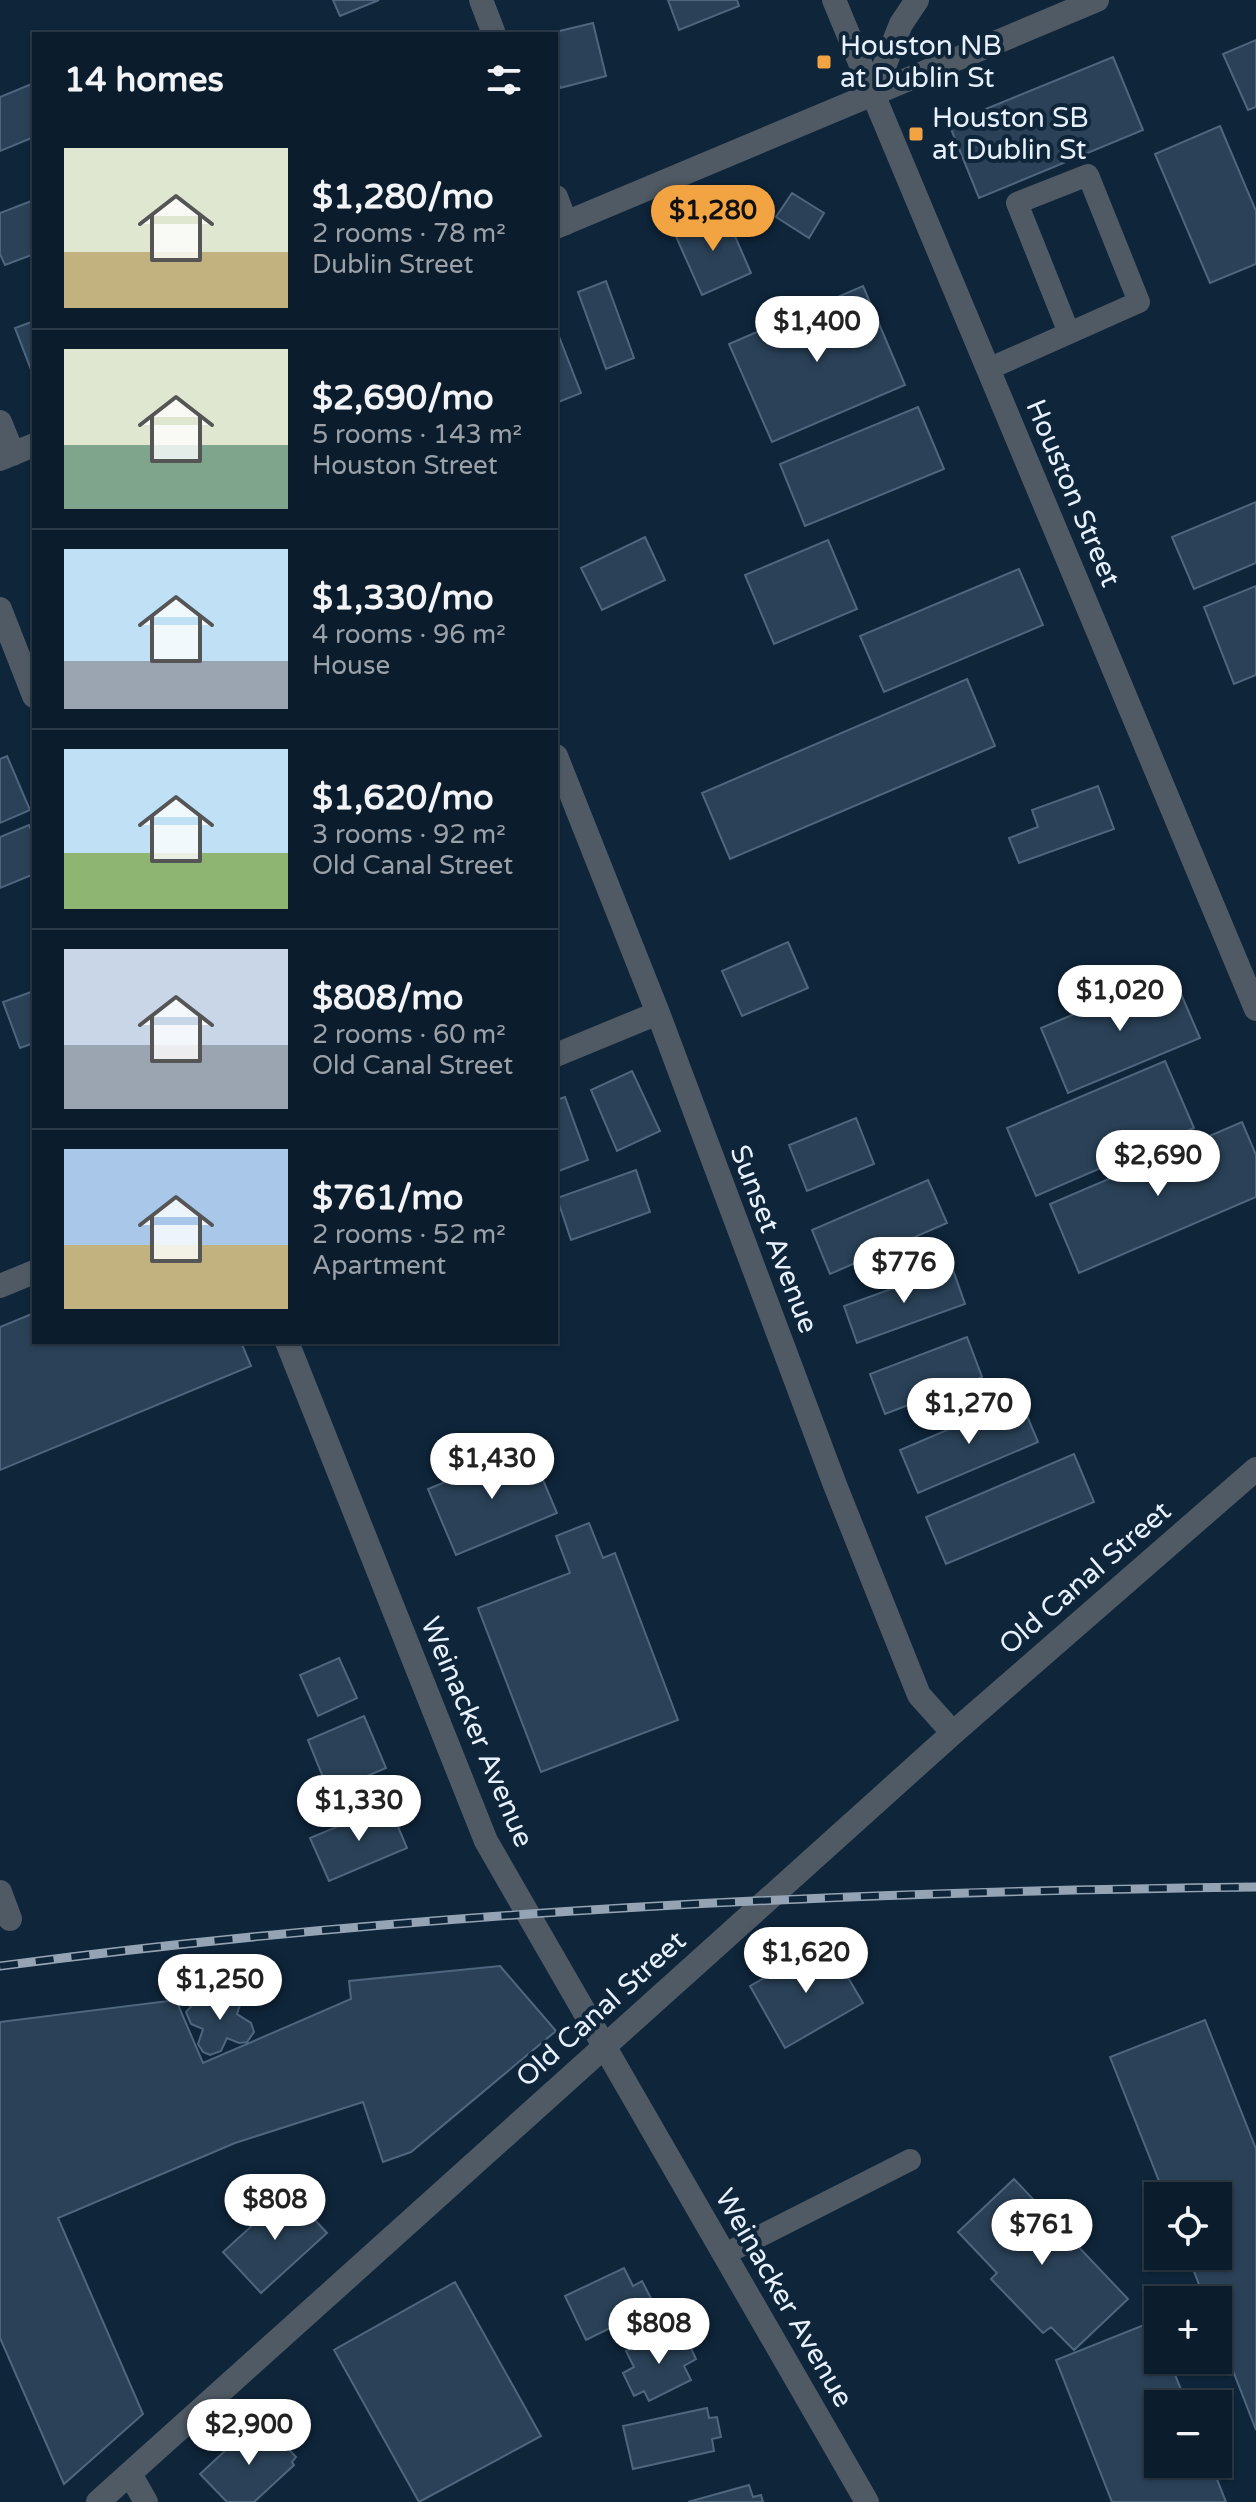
<!DOCTYPE html>
<html lang="en">
<head>
<meta charset="utf-8">
<style>
	:root { --surface:#0b1c2c; --page:#192938; --text:#f1f3f6; --muted:#9aa1a9; --line:#2b3a48; --accent:#f3a442 }
	body { margin:0; font-family:"Varela Round",sans-serif; background:var(--page); color:var(--text); height:100vh; display:flex; flex-direction:column; font-size:30px; white-space:nowrap }
	* { box-sizing:border-box; margin:0 }
	p { font-size:26px; color:var(--muted) }
	.icon { flex:none; width:44px; height:44px; fill:none; stroke:currentColor; stroke-width:2; stroke-linecap:round; stroke-linejoin:round }
	.map { position:relative; flex:1; overflow:hidden }
	.sheet { position:absolute; left:32px; top:32px; width:526px; height:1312px; display:flex; flex-direction:column; background:var(--surface); border-radius:0px; box-shadow:0 2px 6px #0004,0 0 0 2px var(--line) }
	.sheet>* { flex:none }
	.fabs { position:absolute; left:1144px; top:2182px; display:grid; gap:16px }
	.fabs a { display:grid; place-items:center; width:88px; height:88px; border-radius:0px; background:var(--surface); box-shadow:0 2px 6px #0004,0 0 0 2px var(--line); font-size:40px }
	.price { position:absolute; translate:-50% -68px; padding:0 18px; border-radius:28px; background:#fff; color:#222; font-size:26px; line-height:52px; filter:drop-shadow(0 2px 4px #0008) }
	.price::after { content:''; position:absolute; left:50%; top:48px; width:24px; height:18px; margin-left:-12px; background:inherit; clip-path:polygon(0 0,100% 0,50% 100%) }
	.price.active { background:var(--accent); color:#111 }
	ul { padding:0; list-style:none }
	li { display:flex; align-items:center; gap:24px; height:200px; padding:0 32px }
	li+li { border-top:2px solid var(--line) }
	li span { display:grid; place-items:center; flex:none; width:224px; height:160px; border-radius:0px; color:#555 }
	li>.icon { margin-inline-start:auto }
	span .icon { width:96px; height:96px; fill:#fffc; stroke-width:1 }
	li b { font-size:34px }
	h2 { display:flex; justify-content:space-between; align-items:center; height:96px; padding:0 32px; font-size:34px }
	.map>svg:first-child { display:block }
	.building { fill:#2a4157; stroke:#4e677f; stroke-width:2 }
	.lines { fill:none; stroke-linecap:round; stroke-linejoin:round }
	.service { stroke:#4f5a64; stroke-width:22 }
	.minor { stroke:#4f5a64; stroke-width:24 }
	.tertiary { stroke:#4f5a64; stroke-width:24 }
	.rail-casing { stroke:#95a4b4; stroke-width:9 }
	.rail { stroke:#0f253a; stroke-width:6; stroke-dasharray:18; stroke-linecap:butt }
	.poi-dot { fill:#f3a442; stroke:#0f253a; stroke-width:3 }
	.labels { text-anchor:middle; dominant-baseline:central; stroke-width:8; stroke-linejoin:round; paint-order:stroke }
	.poi-label { font-size:28px; fill:#e6f1fd; stroke:#0f253a; text-anchor:start }
	.street-label { font-size:28px; fill:#e6f1fd; stroke:#0f253a }
</style>
</head>
<body>
<div class="map">
<svg width="1256" height="2502" viewBox="0 0 1256 2502">
	<rect width="100%" height="100%" fill="#0f253a"/>
	<!-- building -->
	<path class="building" d="M333 0H379L340 16Z
		M668 0H737L739 6 679 30Z
		M593 23 606 76 560 88 556 72V34H547Z
		M1256 40V107L1248 110 1223 54Z
		M1113 57 1143 130 979 198 949 124Z
		M34 83V137L0 151V97Z
		M1220 126 1256 211V264L1210 283 1155 154Z
		M792 193 824 213 809 238 776 217Z
		M34 200V254L5 265 0 254V213Z
		M724 211 751 273 702 295 674 232Z
		M606 281 634 358 606 369 578 292Z
		M863 286 905 385 772 442 729 344Z
		M34 321V371L32 372 15 328Z
		M556 329 581 393 556 403Z
		M918 407 944 469 805 526 780 464Z
		M1256 502V563L1194 589 1172 537Z
		M645 537 665 580 602 610 581 568Z
		M828 540 857 609 774 644 745 575Z
		M1019 569 1043 625 884 692 860 636Z
		M1256 586V675L1234 684 1204 607Z
		M967 679 995 746 730 859 702 793Z
		M7 756 30 810 0 823V759Z
		M1098 786 1114 829 1019 863 1009 838 1038 827 1032 810Z
		M29 825 34 836V874L0 888V837Z
		M788 942 808 988 742 1016 722 971Z
		M1172 973 1200 1038 1068 1093 1041 1028Z
		M34 991V1043L20 1048 3 1002Z
		M1165 1061 1194 1128 1036 1196 1007 1128Z
		M632 1071 660 1131 617 1151 591 1090Z
		M565 1097 588 1160 556 1172V1100Z
		M856 1118 874 1164 807 1191 789 1145Z
		M1242 1122 1256 1155V1197L1079 1273 1050 1204Z
		M636 1170 650 1212 571 1240 557 1198Z
		M928 1180 947 1223 830 1274 812 1230Z
		M952 1267 965 1304 857 1343 844 1306Z
		M34 1313V1342H241L251 1366 0 1470V1327Z
		M967 1337 982 1377 885 1414 870 1374Z
		M1020 1399 1038 1442 918 1493 900 1450Z
		M529 1447 557 1513 456 1555 428 1489Z
		M1074 1454 1094 1502 946 1564 926 1517Z
		M589 1523 603 1558 615 1553 678 1720 541 1772 478 1608 570 1573 556 1536Z
		M339 1658 357 1698 318 1716 300 1675Z
		M364 1716 386 1768 329 1792 308 1740Z
		M389 1805 407 1848 329 1881 310 1838Z
		M827 1942 863 2003 785 2048 750 1986Z
		M500 1966 556 2031 411 2152 383 2162 363 2102 235 2143 58 2218 143 2414 64 2484 0 2338V2022L176 2000 203 2063 351 1999 349 1981Z
		M224 1988H233L240 1994 242 1999 237 2014 251 2023 254 2032 247 2042 239 2043 227 2038 221 2051 210 2055 203 2052 198 2044 203 2029 191 2024 186 2012 196 2001 214 2006 220 1992Z
		M1205 2020 1256 2149V2430L1218 2332V2300H1205L1188 2256H1218V2196H1165L1110 2057Z
		M1014 2179 1128 2299 1074 2350 1051 2327 1043 2333 991 2279 997 2273 958 2232Z
		M289 2192 327 2233 261 2293 223 2252Z
		M624 2268 633 2286 642 2281 655 2306 586 2340 565 2296Z
		M455 2282 541 2436 419 2502 334 2350Z
		M1154 2321 1158 2331V2360H1169L1187 2404H1158V2464H1211L1226 2502H1112L1056 2360Z
		M668 2330 674 2343 686 2337 696 2359 684 2366 691 2380 649 2401 644 2391 634 2396 623 2373 634 2367 626 2351Z
		M707 2408 709 2418 717 2417 721 2437 712 2439 714 2451 633 2469 623 2426Z
		M254 2424 267 2438 273 2432 296 2457 292 2462 294 2465 254 2502H227L200 2474Z
		M749 2485 753 2497 761 2495 763 2502H688Z"/>
	<g class="lines">
		<!-- service -->
		<path class="service" d="M988 369C1039 347 1089 324 1139 302L1088 175 1017 203 1069 333
			M725 2254 910 2160"/>
		<!-- minor -->
		<path class="minor" d="M481 0 494 34
			M834 0 873 94
			M556 197 566 223
			M556 227 1097 0
			M0 422 13 454
			M0 459 34 445
			M0 609 34 696
			M556 756 658 1013 835 1485 919 1695 953 1733
			M556 1055 658 1013
			M0 1286 34 1272
			M287 1342 486 1841 867 2502
			M0 1892 10 1919
			M130 2474 146 2502
			M98 2502 953 1733 1256 1469"/>
		<!-- tertiary -->
		<path class="tertiary" d="M917 0 901 24 873 94 1256 1009"/>
		<defs>
			<path id="rail" d="M0 1966C417 1911 836 1892 1256 1887"/>
		</defs>
		<!-- rail casing -->
		<use href="#rail" class="rail-casing"/>
		<!-- rail -->
		<use href="#rail" class="rail"/>
	</g>
	<!-- markers -->
	<g class="poi-dot">
		<rect x="816" y="54" width="16" height="16" rx="4"/>
		<rect x="908" y="126" width="16" height="16" rx="4"/>
	</g>
	<g class="labels">
		<!-- poi labels -->
		<g class="poi-label">
			<text x="840" y="46">Houston NB<tspan x="840" dy="32">at Dublin St</tspan></text>
			<text x="932" y="118">Houston SB<tspan x="932" dy="32">at Dublin St</tspan></text>
		</g>
		<!-- street labels -->
		<g class="street-label">
			<text transform="translate(1073 493) rotate(67)">Houston Street</text>
			<text transform="translate(774 1239) rotate(69)">Sunset Avenue</text>
			<text transform="translate(1085 1578) rotate(-41)">Old Canal Street</text>
			<text transform="translate(477 1732) rotate(67)">Weinacker Avenue</text>
			<text transform="translate(601 2009) rotate(-42)">Old Canal Street</text>
			<text transform="translate(784 2298) rotate(60)">Weinacker Avenue</text>
		</g>
	</g>
</svg>
<div class="fabs">
<a><svg class="icon" aria-label="locate" viewBox="0 0 24 24"><circle cx="12" cy="12" r="6"/><path d="M12 2v4M12 18v4M2 12h4M18 12h4"/></svg></a>
<a>+</a>
<a>−</a>
</div>
<b class="price active" style="left:713px;top:253px">$1,280</b>
<b class="price" style="left:817px;top:364px">$1,400</b>
<b class="price" style="left:1120px;top:1033px">$1,020</b>
<b class="price" style="left:1158px;top:1198px">$2,690</b>
<b class="price" style="left:904px;top:1305px">$776</b>
<b class="price" style="left:969px;top:1446px">$1,270</b>
<b class="price" style="left:492px;top:1501px">$1,430</b>
<b class="price" style="left:359px;top:1843px">$1,330</b>
<b class="price" style="left:806px;top:1995px">$1,620</b>
<b class="price" style="left:220px;top:2022px">$1,250</b>
<b class="price" style="left:275px;top:2242px">$808</b>
<b class="price" style="left:1042px;top:2267px">$761</b>
<b class="price" style="left:659px;top:2366px">$808</b>
<b class="price" style="left:249px;top:2467px">$2,900</b>
<section class="sheet">
<h2>14 homes<svg class="icon" aria-label="filters" viewBox="0 0 24 24"><path d="M4 7h16M4 17h16"/><circle cx="9" cy="7" r="2"/><circle cx="15" cy="17" r="2"/></svg></h2>
<ul>
<li><span style="background:linear-gradient(#dfe7d0 65%,#c2b280 0)"><svg class="icon" aria-label="home" viewBox="0 0 24 24"><path d="M3 11l9-7 9 7M6 9v11h12V9"/></svg></span><div><b>$1,280/mo</b><p>2 rooms · 78 m²</p><p>Dublin Street</p></div></li>
<li><span style="background:linear-gradient(#dfe7d0 60%,#7fa58c 0)"><svg class="icon" aria-label="home" viewBox="0 0 24 24"><path d="M3 11l9-7 9 7M6 9v11h12V9"/></svg></span><div><b>$2,690/mo</b><p>5 rooms · 143 m²</p><p>Houston Street</p></div></li>
<li><span style="background:linear-gradient(#bfe0f5 70%,#9aa5b1 0)"><svg class="icon" aria-label="home" viewBox="0 0 24 24"><path d="M3 11l9-7 9 7M6 9v11h12V9"/></svg></span><div><b>$1,330/mo</b><p>4 rooms · 96 m²</p><p>House</p></div></li>
<li><span style="background:linear-gradient(#bfe0f5 65%,#8fb573 0)"><svg class="icon" aria-label="home" viewBox="0 0 24 24"><path d="M3 11l9-7 9 7M6 9v11h12V9"/></svg></span><div><b>$1,620/mo</b><p>3 rooms · 92 m²</p><p>Old Canal Street</p></div></li>
<li><span style="background:linear-gradient(#c9d6e8 60%,#9aa5b1 0)"><svg class="icon" aria-label="home" viewBox="0 0 24 24"><path d="M3 11l9-7 9 7M6 9v11h12V9"/></svg></span><div><b>$808/mo</b><p>2 rooms · 60 m²</p><p>Old Canal Street</p></div></li>
<li><span style="background:linear-gradient(#a9c7e8 60%,#c2b280 0)"><svg class="icon" aria-label="home" viewBox="0 0 24 24"><path d="M3 11l9-7 9 7M6 9v11h12V9"/></svg></span><div><b>$761/mo</b><p>2 rooms · 52 m²</p><p>Apartment</p></div></li>
</ul>
</section>
</div>
</body>
</html>
